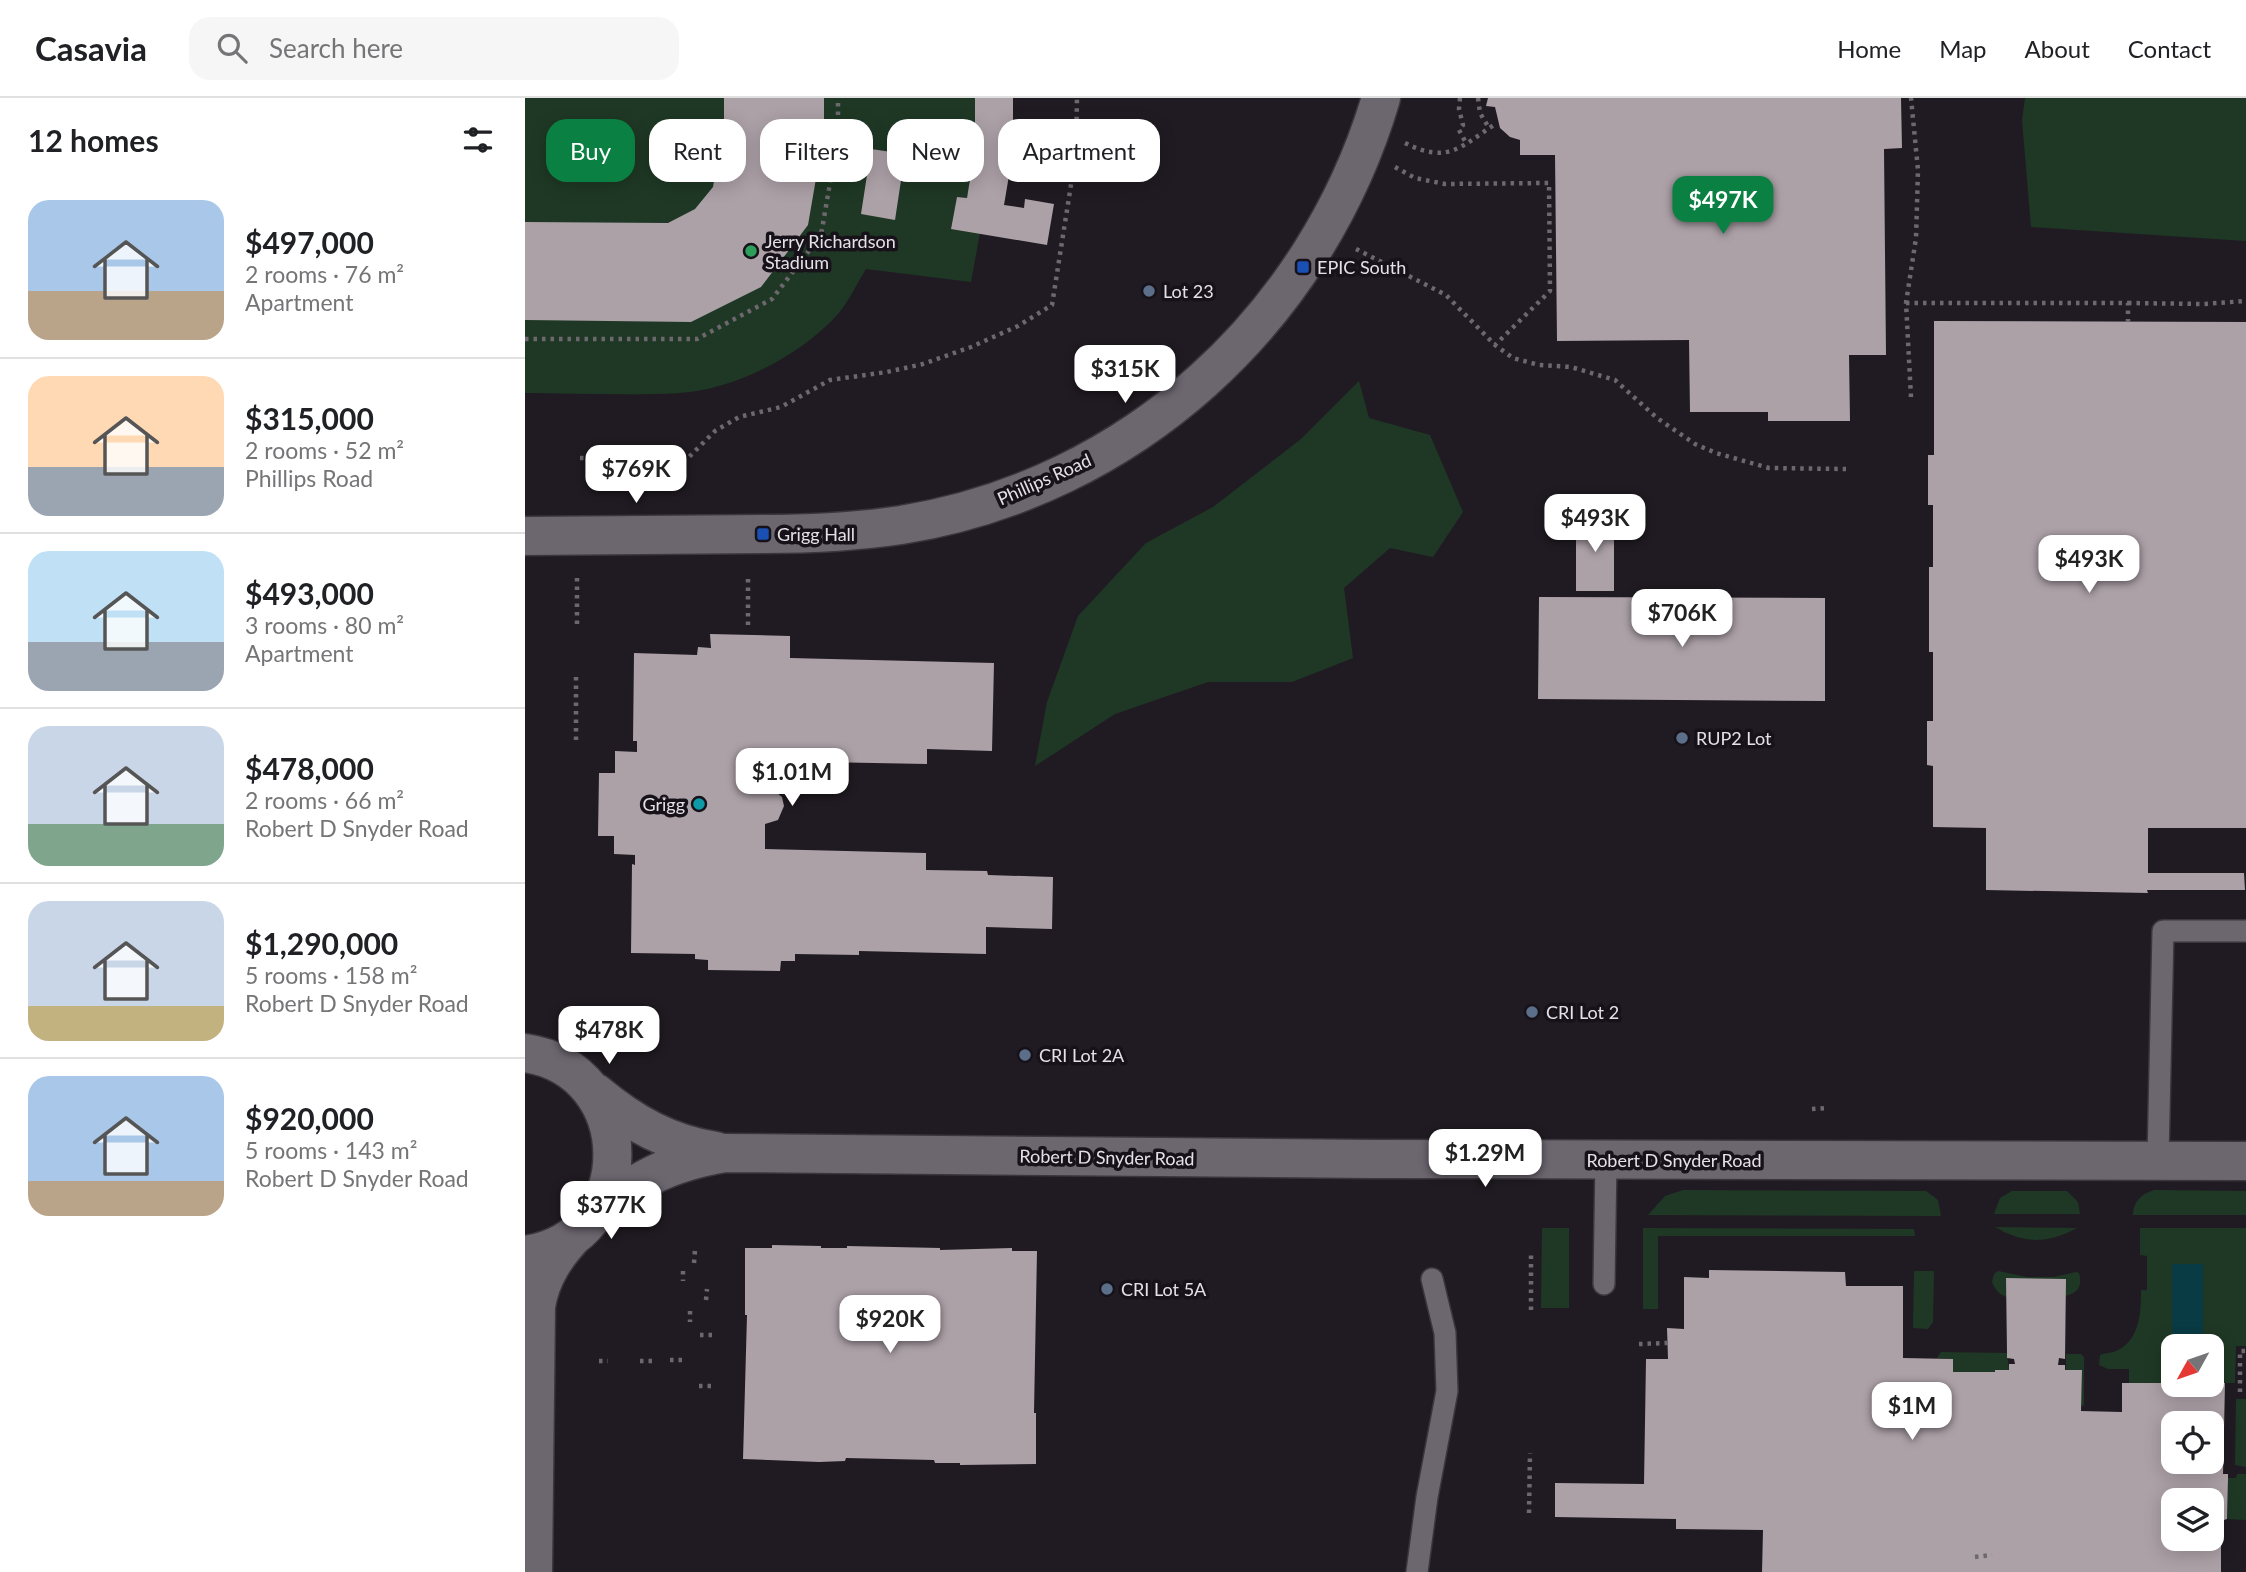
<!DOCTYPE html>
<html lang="en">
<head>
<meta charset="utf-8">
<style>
	:root { --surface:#fff; --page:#f6f6f6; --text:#202124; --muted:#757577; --line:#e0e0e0; --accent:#0b8043 }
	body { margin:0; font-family:Lato,sans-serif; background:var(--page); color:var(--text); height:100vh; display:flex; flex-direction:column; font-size:26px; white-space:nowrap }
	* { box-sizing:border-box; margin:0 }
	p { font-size:23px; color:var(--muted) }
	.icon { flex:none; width:38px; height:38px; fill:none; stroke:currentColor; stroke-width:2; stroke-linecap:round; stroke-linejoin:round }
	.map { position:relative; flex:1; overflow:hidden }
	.side { display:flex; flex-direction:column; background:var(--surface); width:525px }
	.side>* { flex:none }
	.top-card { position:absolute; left:21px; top:21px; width:665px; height:63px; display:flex; gap:14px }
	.needle { width:46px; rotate:230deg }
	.tools { position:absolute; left:1636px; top:1236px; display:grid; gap:14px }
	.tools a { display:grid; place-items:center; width:63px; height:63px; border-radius:14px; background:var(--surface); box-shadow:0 4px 18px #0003; font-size:35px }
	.price { position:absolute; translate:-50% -60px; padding:0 16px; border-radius:14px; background:#fff; color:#222; font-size:23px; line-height:46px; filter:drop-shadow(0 2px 4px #0008) }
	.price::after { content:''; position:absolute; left:50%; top:42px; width:21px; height:16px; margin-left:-10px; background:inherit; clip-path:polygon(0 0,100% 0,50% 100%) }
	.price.on { background:var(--accent); color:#fff }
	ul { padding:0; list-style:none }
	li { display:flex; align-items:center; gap:21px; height:175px; padding:0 28px }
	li+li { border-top:2px solid var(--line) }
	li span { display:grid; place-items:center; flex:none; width:196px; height:140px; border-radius:21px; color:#555 }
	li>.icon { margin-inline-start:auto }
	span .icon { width:84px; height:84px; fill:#fffc; stroke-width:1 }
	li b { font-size:30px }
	h2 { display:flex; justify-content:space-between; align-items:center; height:84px; padding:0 28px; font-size:30px }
	.pill { padding:0 24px; border-radius:21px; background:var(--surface); box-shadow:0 4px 18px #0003; font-size:24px; line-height:63px }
	.pill.on { background:var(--accent); color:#fff }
	header { display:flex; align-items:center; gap:42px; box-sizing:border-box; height:98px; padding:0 35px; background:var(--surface); border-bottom:2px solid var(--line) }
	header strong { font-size:33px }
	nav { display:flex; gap:38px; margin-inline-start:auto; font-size:24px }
	.search { width:490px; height:63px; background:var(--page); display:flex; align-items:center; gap:18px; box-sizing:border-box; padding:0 24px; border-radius:21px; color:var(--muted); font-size:26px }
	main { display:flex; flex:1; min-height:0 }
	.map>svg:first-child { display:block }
	.green { fill:#1f3825 }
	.water { fill:#093b44 }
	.building { fill:#aca1a7; fill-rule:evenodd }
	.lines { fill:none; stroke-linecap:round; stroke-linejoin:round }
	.service-casing { stroke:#3a363c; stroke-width:24 }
	.tertiary-casing { stroke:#3a363c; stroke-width:41 }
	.path { stroke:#6c686e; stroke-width:4.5; stroke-dasharray:3.5 5; stroke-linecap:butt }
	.service { stroke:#6c666f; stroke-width:21 }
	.tertiary { stroke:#6c666f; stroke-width:38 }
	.leisure-dot { fill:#2e9e5b; stroke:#171219; stroke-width:2.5 }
	.transit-dot { fill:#1a4fb4; stroke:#171219; stroke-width:2.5 }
	.service-dot { fill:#5c6f8a; stroke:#171219; stroke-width:2.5 }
	.culture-dot { fill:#0f9aa8; stroke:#171219; stroke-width:2.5 }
	.labels { text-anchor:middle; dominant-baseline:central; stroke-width:7; stroke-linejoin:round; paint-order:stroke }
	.poi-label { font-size:18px; fill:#e4e1e6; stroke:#171219; text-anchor:start }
	.street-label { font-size:18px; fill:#e4e1e6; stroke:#171219 }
</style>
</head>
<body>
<header>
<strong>Casavia</strong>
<div class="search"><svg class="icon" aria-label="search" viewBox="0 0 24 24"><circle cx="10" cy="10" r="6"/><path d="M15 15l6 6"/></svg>Search here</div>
<nav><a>Home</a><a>Map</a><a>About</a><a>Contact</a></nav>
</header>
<main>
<section class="side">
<h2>12 homes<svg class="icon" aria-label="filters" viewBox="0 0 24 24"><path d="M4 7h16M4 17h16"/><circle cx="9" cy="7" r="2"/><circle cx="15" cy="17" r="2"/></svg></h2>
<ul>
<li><span style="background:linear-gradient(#a9c7e8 65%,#b9a48a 0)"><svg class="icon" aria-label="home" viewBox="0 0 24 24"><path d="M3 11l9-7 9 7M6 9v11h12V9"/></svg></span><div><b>$497,000</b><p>2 rooms · 76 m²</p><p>Apartment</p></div></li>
<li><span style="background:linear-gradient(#ffd9b3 65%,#9aa5b1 0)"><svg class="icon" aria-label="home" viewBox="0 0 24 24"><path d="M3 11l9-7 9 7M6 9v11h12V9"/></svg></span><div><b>$315,000</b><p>2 rooms · 52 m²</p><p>Phillips Road</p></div></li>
<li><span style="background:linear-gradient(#bfe0f5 65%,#9aa5b1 0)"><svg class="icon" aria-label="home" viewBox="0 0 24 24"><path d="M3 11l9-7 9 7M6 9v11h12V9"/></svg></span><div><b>$493,000</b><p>3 rooms · 80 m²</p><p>Apartment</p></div></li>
<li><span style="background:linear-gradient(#c9d6e8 70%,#7fa58c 0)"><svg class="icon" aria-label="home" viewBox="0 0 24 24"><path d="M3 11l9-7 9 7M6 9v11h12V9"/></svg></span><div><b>$478,000</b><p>2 rooms · 66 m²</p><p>Robert D Snyder Road</p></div></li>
<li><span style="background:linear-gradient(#c9d6e8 75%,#c2b280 0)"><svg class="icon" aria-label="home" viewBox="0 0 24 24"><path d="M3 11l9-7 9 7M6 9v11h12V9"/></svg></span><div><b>$1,290,000</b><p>5 rooms · 158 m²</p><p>Robert D Snyder Road</p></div></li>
<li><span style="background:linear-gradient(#a9c7e8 75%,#b9a48a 0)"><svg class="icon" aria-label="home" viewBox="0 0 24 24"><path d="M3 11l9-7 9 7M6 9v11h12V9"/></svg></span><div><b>$920,000</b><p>5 rooms · 143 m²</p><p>Robert D Snyder Road</p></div></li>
</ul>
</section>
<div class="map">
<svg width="1721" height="1474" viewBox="0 0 1721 1474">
	<rect width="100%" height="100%" fill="#201b22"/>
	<!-- green -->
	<path class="green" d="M0 0H450V50L442 100 432 99 426 130 455 135 446 184 341 171C332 185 324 203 313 216 276 257 210 292 154 295 103 298 51 295 0 295Z
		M1500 0H1721V143L1506 129 1497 22Z
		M834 283 844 320 905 337 938 414 908 459 865 450 819 490 828 560 767 584H683L590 616 510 668 522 604 553 518 621 445 688 409 776 341Z
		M1158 1092 1401 1093 1413 1102 1416 1118 1123 1117 1140 1098Z
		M1629 1092 1721 1093V1117H1608C1608 1104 1616 1096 1629 1092Z
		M1487 1093H1542L1553 1104 1555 1116H1469L1475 1100Z
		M1470 1129 1552 1130C1522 1146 1499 1146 1470 1129Z
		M1017 1130H1044V1210H1016Z
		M1118 1130 1389 1131 1390 1138H1133V1211H1118Z
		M1615 1130H1721V1248H1711L1710 1285H1687V1248H1648V1285H1604V1271H1583L1574 1267 1575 1257C1580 1255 1586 1255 1591 1253 1615 1243 1616 1214 1616 1192H1622V1158L1615 1157Z
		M1389 1173H1409L1408 1224 1403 1231 1388 1230Z
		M1473 1173 1502 1179H1529L1551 1174 1554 1175C1562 1203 1528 1199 1510 1199 1502 1199 1490 1201 1482 1199 1474 1197 1470 1191 1467 1184L1469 1176Z
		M1416 1254 1482 1255 1484 1272H1471L1470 1274H1428V1261L1412 1260Z
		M1541 1256H1556L1559 1259V1308L1556 1307 1557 1273 1541 1272Z
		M1711 1301H1721V1369L1710 1367Z
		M1712 1376H1721V1422L1702 1421 1703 1380H1711Z"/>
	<!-- water -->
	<path class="water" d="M1647 1166H1678V1236H1647Z"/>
	<!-- building -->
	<path class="building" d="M199 0H299V34L283 127 236 189 166 224 0 222V124L143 125 170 111 188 89 199 24Z
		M450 0H488V54L479 107 499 110 500 101 529 106 522 147 426 131 432 99 442 100 450 50Z
		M963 0H1376L1377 50 1359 51 1361 257H1324L1325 323H1243V314H1165L1164 242 1032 243 1030 57H995V42L985 39 975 30 970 9 961 8Z
		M346 51 380 56 370 122 336 116Z
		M1409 223 1721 224V730H1623V775H1719L1720 792H1622L1623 795 1461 792V730L1408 729V668L1402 667V623H1408V554H1404V469H1408V407H1403V357H1409Z
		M1051 418H1089V493H1051Z
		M1014 499 1300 500V603L1013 601Z
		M185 536 265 538V560L469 565 467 653 402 651V666L242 663V687L257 699 259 708 253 722 240 726V751L401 755V772L462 773 463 777 528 779 527 831 461 829V856L334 853V857L270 856V863H256L255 873 183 872V862L170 861V856L106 855 107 766 110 767V757L89 756V738H73L74 675H90V653L112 654V643H108L109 555 172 557 173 549 186 550Z
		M247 1147 296 1148V1150H322V1148L415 1150V1152L487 1150V1153H512L509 1315H511V1366L435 1367V1365H410L409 1362 321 1360 320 1363 294 1364 218 1361 222 1217H220V1150H247Z
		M1184 1172 1320 1174 1321 1188H1378V1260L1428 1261V1274H1470V1272H1484V1266H1490L1489 1261 1482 1260V1255L1481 1180 1541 1181 1540 1261 1534 1260 1533 1267H1540V1272H1557L1556 1313 1597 1314V1285H1700L1698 1376H1703V1380L1702 1421 1696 1423V1474H1237L1238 1432 1151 1431V1421L1030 1419V1385L1119 1386 1121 1261H1143L1142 1230 1159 1231V1179L1184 1180ZM1648 1325H1687V1363H1648ZM1648 1402H1687V1440H1648Z"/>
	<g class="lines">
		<defs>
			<path id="service" d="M1633 1062 1638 833H1721
				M1079 1186 1081 1062
				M892 1474 902 1399 922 1293 920 1235 907 1181"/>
			<path id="tertiary" d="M0 438C79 437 159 437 238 436 285 436 330 434 376 427 606 390 790 222 856 0
				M0 955C116 972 117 1141 0 1157
				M71 995C107 1025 144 1046 191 1053
				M66 1120C111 1082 141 1065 200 1055L846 1061 1721 1063
				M8 1474 11 1208C16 1177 32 1155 53 1133"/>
		</defs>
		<!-- service casing -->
		<use href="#service" class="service-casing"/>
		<!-- tertiary casing -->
		<use href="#tertiary" class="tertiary-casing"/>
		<!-- path -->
		<path class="path" d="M935 0 934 11 938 27 934 32 941 45
			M953 0 955 15 964 30
			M880 45C924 67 936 48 972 25
			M870 69 890 80 920 86 1024 85 1025 193 970 247
			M831 151 921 197 970 247 988 260 1014 267 1046 269 1090 282 1132 320 1170 346 1191 355 1244 370 1321 371
			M1381 205H1603V224
			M1603 205 1678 206 1721 203
			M0 241H172L247 201 296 137 313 39V0
			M1386 299 1381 205 1391 140 1393 72 1386 0
			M55 360 162 361 190 333 214 319 256 309 305 282 362 274 398 266 446 249 493 228 527 207 551 55 552 0
			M52 526V478
			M223 527V477
			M51 642V579
			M1287 1011 1301 1010
			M169 1165 170 1152
			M158 1173V1183
			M181 1202 182 1191
			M1006 1212V1154
			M165 1213V1224
			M175 1237H190
			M1114 1246 1143 1245
			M145 1262H157
			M74 1263H83
			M115 1263H128
			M174 1288H188
			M1715 1294V1253H1721
			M1004 1415 1005 1355
			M1450 1459 1467 1457"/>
		<!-- service -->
		<use href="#service" class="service"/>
		<!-- tertiary -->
		<use href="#tertiary" class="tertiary"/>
	</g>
	<!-- markers -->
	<circle class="leisure-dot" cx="226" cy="153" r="7"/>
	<g class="transit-dot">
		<rect x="771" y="162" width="14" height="14" rx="3.5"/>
		<rect x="231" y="429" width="14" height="14" rx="3.5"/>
	</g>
	<g class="service-dot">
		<circle cx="624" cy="193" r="7"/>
		<circle cx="1157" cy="640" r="7"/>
		<circle cx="1007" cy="914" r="7"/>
		<circle cx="500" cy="957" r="7"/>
		<circle cx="582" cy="1191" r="7"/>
	</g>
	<circle class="culture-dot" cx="174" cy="706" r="7"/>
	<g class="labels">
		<!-- poi labels -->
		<g class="poi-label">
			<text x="240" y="143">Jerry Richardson<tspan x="240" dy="21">Stadium</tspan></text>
			<text x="792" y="169">EPIC South</text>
			<text x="638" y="193">Lot 23</text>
			<text x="252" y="436">Grigg Hall</text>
			<text x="1171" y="640">RUP2 Lot</text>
			<text x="160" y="706" text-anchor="end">Grigg</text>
			<text x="1021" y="914">CRI Lot 2</text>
			<text x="514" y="957">CRI Lot 2A</text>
			<text x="596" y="1191">CRI Lot 5A</text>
		</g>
		<!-- street labels -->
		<g class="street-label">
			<text transform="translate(519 381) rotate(-24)">Phillips Road</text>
			<text transform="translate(582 1059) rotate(1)">Robert D Snyder Road</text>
			<text x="1149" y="1062">Robert D Snyder Road</text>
		</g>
	</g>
</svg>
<div class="tools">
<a><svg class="needle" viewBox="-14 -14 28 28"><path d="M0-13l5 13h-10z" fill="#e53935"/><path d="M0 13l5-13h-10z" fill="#757577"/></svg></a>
<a><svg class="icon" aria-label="locate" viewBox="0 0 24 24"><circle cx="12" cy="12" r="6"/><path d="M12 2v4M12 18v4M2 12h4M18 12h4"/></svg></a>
<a><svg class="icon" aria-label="layers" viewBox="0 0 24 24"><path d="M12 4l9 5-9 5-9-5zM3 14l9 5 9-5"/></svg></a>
</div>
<b class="price on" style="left:1198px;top:138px">$497K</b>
<b class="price" style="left:600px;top:307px">$315K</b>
<b class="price" style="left:111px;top:407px">$769K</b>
<b class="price" style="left:1070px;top:456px">$493K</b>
<b class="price" style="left:1564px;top:497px">$493K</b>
<b class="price" style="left:1157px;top:551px">$706K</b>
<b class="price" style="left:267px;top:710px">$1.01M</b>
<b class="price" style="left:84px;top:968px">$478K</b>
<b class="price" style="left:960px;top:1091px">$1.29M</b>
<b class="price" style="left:86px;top:1143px">$377K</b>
<b class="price" style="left:365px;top:1257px">$920K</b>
<b class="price" style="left:1387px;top:1344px">$1M</b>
<div class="top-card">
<a class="pill on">Buy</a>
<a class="pill">Rent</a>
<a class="pill">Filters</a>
<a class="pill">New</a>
<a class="pill">Apartment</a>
</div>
</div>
</main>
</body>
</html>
